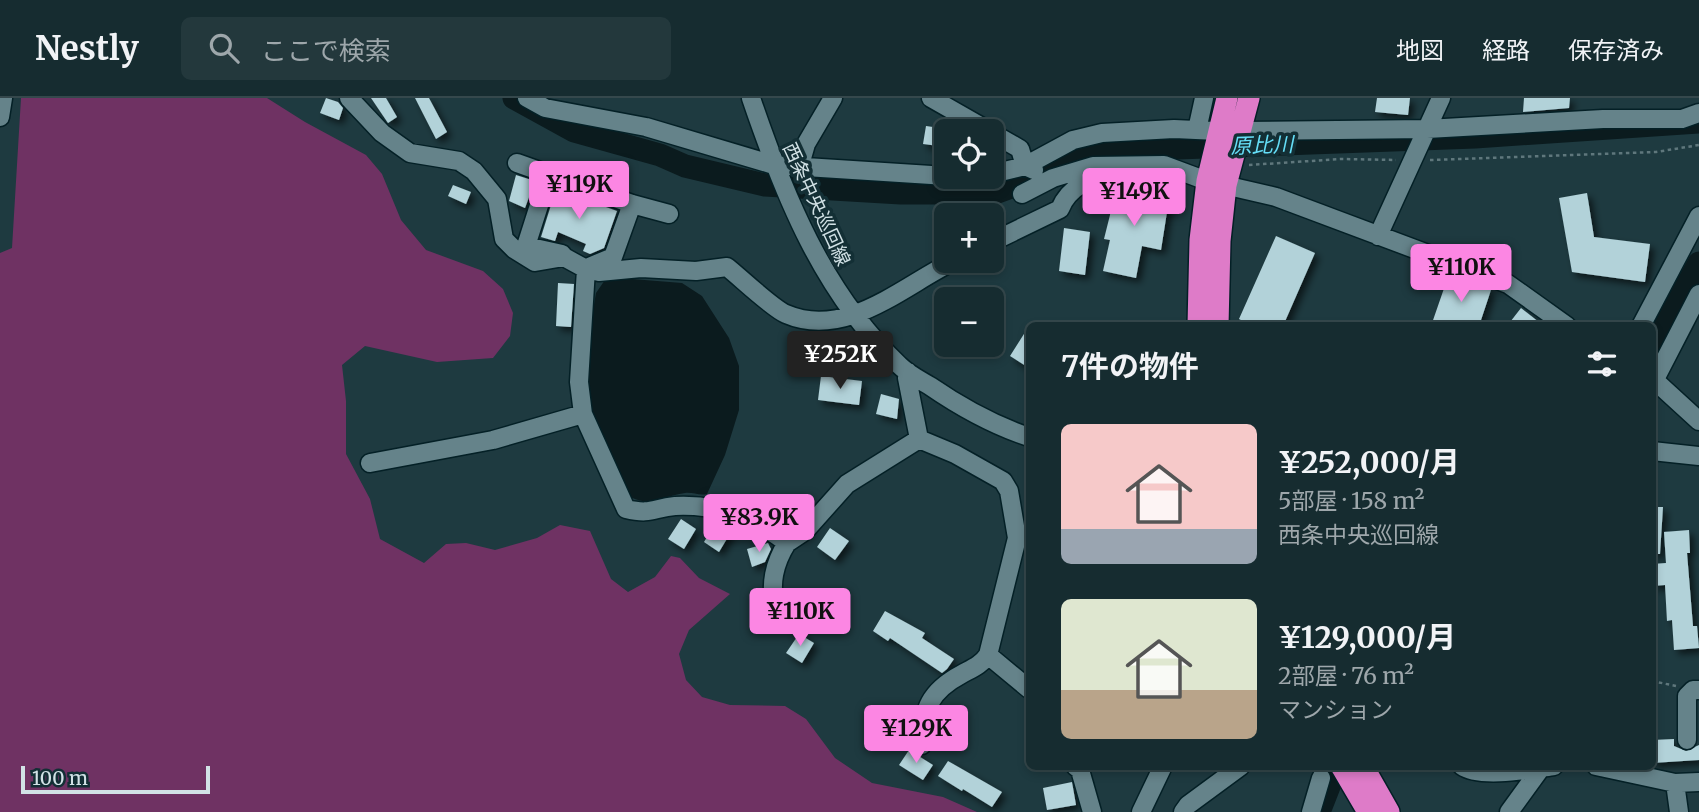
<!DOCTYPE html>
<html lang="ja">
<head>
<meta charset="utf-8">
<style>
	:root { --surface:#162c30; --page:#23383c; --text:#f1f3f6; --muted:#9ea7ab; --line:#35484c; --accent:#fc86e3 }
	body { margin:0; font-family:Merriweather,"Noto Sans JP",serif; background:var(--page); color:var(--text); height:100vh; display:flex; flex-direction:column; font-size:26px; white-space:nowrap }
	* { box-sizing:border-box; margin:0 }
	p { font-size:23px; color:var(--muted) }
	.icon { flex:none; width:38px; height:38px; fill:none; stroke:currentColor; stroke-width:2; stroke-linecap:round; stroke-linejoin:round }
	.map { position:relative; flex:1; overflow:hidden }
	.panel { position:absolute; left:1026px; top:224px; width:630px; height:448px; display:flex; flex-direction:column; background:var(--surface); border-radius:10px; box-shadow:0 4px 10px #0003,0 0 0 2px var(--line) }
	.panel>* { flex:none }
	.fabs { position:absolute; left:934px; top:21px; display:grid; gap:14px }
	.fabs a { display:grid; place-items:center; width:70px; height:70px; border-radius:10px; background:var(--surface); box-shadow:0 4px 10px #0003,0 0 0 2px var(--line); font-size:35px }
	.scale { position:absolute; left:21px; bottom:18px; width:189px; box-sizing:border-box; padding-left:7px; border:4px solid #d2e2e6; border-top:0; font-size:19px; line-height:24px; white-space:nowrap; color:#d2e2e6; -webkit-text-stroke:5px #132f35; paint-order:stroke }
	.price { position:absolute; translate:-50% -60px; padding:0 16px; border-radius:7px; background:var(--accent); color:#111; font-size:23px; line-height:46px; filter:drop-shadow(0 2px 4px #0008) }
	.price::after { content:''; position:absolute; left:50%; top:42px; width:21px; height:16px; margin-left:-10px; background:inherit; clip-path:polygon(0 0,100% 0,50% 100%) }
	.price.on { background:#222; color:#fff }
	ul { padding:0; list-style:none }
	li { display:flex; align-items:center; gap:21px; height:175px; padding:0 35px }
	li span { display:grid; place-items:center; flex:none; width:196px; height:140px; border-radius:10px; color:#555 }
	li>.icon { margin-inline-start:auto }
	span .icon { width:84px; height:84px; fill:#fffc; stroke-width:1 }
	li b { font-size:30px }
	h2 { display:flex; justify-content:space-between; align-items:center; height:84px; padding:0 35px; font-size:30px }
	header { display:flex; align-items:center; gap:42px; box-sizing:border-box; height:98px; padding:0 35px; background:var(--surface); border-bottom:2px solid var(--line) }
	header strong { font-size:33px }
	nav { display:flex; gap:38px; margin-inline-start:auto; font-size:24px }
	.search { width:490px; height:63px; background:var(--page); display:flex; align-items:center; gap:18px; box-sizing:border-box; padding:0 24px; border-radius:10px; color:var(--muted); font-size:26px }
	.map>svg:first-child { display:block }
	.green { fill:#6f3263 }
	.water { fill:#0b1b1e }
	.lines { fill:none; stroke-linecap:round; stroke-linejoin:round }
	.river { stroke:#0b1b1e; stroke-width:23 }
	.building { fill:#b2d2d9; filter:url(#shadow) }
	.minor-casing { stroke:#042026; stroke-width:21 }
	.highway-casing { stroke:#042026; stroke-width:24 }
	.path { stroke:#5f777c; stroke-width:2.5; stroke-dasharray:3.5 3.5; stroke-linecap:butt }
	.minor { stroke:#65838a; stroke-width:18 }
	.highway { stroke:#de7bc8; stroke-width:21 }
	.labels { text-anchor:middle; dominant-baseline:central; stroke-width:7; stroke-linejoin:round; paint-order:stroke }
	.street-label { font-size:19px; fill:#d2e2e6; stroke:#132f35 }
	.water-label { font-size:21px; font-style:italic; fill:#65def7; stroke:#132f35 }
</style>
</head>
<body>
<header>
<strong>Nestly</strong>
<div class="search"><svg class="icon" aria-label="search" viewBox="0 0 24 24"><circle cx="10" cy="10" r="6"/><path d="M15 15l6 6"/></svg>ここで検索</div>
<nav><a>地図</a><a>経路</a><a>保存済み</a></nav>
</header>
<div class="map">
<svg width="1699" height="714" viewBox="0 0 1699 714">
	<defs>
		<filter id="shadow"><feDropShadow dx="4.5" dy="4.5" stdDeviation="3.5" flood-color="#0009"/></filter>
	</defs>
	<rect width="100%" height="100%" fill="#1e3a40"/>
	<!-- green -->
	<path class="green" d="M21 0H267L305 24 366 57 382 76 401 122 426 152 483 173 503 191 513 215 510 238 493 260 437 264 365 248 342 267 346 303V356L370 401 380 441 424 465 446 446 466 445 495 452 537 440 560 427 590 433 611 481 628 494 655 479 671 458 680 460 699 480 730 496 689 532 679 556 686 582 702 599 730 607 785 608 806 621 835 660 872 685 943 699 977 714H0V155L12 150Z"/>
	<!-- water -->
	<path class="water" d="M607 179 682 185 702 198 729 240 739 268V312L725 357 707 396C699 398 693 394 685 395 662 398 653 410 630 399L591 320 585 258 596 195Z"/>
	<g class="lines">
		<!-- river -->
		<path class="river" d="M514 0 574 33 660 57 685 68 765 87 901 95H995L1022 85 1053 67 1098 53 1475 39 1699 24
			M1652 250 1699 165
			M1319 714 1337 668"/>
	</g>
	<!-- building -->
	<path class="building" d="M326 0 338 4 343 10 339 22 320 15Z
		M371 0H386L397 19 388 25Z
		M415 0H429L447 34 436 41Z
		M1377 0H1410L1408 17 1375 14Z
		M1524 0H1570L1569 10 1523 14Z
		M926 28 947 31V49L923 46Z
		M516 77 535 83 525 110 509 103Z
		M453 87 471 94 466 106 448 98Z
		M1113 89 1170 95 1161 152 1142 148 1136 180 1103 173 1110 142 1104 141 1110 117Z
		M556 91 617 113 604 150 590 156 583 153 586 146 558 134 555 143 541 139Z
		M1587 95 1594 139 1650 146 1645 184 1572 174 1559 100Z
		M1064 130 1090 134 1085 177 1059 173Z
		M1276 138 1315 155 1283 228H1252L1239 221Z
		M1449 176 1491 192 1479 228H1431Z
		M558 185 574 186 571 229 556 228Z
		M1521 210 1544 228H1507Z
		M1029 228V270L1010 258Z
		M821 278 862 283 859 307 818 302Z
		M881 296 899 301 897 321 876 316Z
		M1652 409H1663L1660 456H1652Z
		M681 421 696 431 684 451 668 441Z
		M716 424 731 434 719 454 704 444Z
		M830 430 849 443 835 462 817 449Z
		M1689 432 1690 455H1687L1693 528H1697L1699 550 1674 552 1672 522 1667 523 1665 487 1653 488 1652 466 1666 465 1664 434Z
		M768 445 771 451 765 464 752 469 747 451Z
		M885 513 925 535 922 540 954 561 947 571 942 575 890 540 888 543 873 533Z
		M799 536 814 545 802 565 786 555Z
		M1674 641V648L1686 653 1699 647V662L1652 665V642Z
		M909 652 933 667 923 682 899 667Z
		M948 663 1002 694 992 709 963 691 962 693 938 678Z
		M1072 684 1076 707 1047 712 1043 690Z"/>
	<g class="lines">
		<defs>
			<path id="minor" d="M349 0 382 35 410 55 459 63 474 73 497 101 504 141 514 151 535 164 564 159 586 171 599 174 641 170 696 173 727 169C741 180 772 210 786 216 846 242 904 187 954 163
				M527 0 545 10 646 29 774 67 947 78
				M751 0C784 97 823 195 899 267 908 276 920 282 930 288 962 310 993 327 1029 339
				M931 0 989 33
				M0 19 3 0
				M1197 32 1204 0
				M1240 33 1427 31 1603 21H1682L1699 15
				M992 35 1020 51 1025 68 1034 72
				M517 65 632 106 669 116
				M800 67 806 46 833 0
				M549 76 526 148 562 156
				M992 76 1025 68 1073 42 1102 35 1174 31 1218 33
				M1022 96 1053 80 1093 68 1164 67 1207 83 1276 99 1508 186 1567 228
				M1378 138 1441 0
				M992 144 1060 111C1068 90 1093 76 1116 76
				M589 169 613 159 632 106
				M586 171 579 284 583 316 626 411C652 417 653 410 675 408 717 406 754 419 787 445L805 433 847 386 919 341
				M1641 228 1699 118
				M908 274 907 280 919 341
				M1652 280 1699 323
				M1652 287 1699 196
				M919 341 955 356 1003 383 1009 393 1017 440 988 557 1029 591
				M1652 353 1699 358
				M370 365 493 342 583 316
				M777 510C768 488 775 464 787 445
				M1687 642V598L1693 592H1699
				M922 647C922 611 930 593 962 576 973 570 981 567 988 557
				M1075 668 1080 672 1092 714
				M1462 668C1480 681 1532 671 1554 668
				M1596 668 1675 685 1699 684
				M1675 685 1679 714
				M1141 714 1163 668
				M1183 714 1188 707 1241 668
				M1311 714 1321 680
				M1509 714 1541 670"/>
			<path id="highway" d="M1198 228 1200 142 1207 83 1227 0
				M1218 228 1220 143 1226 87 1249 0
				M1341 668 1368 714
				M1363 668 1389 714"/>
		</defs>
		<!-- minor casing -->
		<use href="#minor" class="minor-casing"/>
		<!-- highway casing -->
		<use href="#highway" class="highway-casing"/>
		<!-- path -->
		<path class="path" d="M1430 62 1656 54 1699 47
			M1249 67 1341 61 1396 62
			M1652 583 1676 588"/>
		<!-- minor -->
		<use href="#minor" class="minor"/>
		<!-- highway -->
		<use href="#highway" class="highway"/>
	</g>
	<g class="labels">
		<!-- street labels -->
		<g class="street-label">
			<text transform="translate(817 106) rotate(65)">西条中央巡回線</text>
		</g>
		<!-- water labels -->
		<g class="water-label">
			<text transform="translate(1262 47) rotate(-2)">原比川</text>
		</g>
	</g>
</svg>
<div class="fabs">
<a><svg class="icon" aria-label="locate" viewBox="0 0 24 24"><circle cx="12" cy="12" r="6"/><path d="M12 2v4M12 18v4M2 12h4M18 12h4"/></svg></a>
<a>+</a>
<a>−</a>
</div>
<div class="scale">100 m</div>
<b class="price" style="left:579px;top:123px">¥119K</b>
<b class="price" style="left:1134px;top:130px">¥149K</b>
<b class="price" style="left:1461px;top:206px">¥110K</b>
<b class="price on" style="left:840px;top:293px">¥252K</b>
<b class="price" style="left:759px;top:456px">¥83.9K</b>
<b class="price" style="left:800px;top:550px">¥110K</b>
<b class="price" style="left:916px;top:667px">¥129K</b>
<section class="panel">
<h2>7件の物件<svg class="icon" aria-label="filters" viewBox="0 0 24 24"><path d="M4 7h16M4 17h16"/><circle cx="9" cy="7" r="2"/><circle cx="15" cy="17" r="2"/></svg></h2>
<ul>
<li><span style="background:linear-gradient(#f6c9c9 75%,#9aa5b1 0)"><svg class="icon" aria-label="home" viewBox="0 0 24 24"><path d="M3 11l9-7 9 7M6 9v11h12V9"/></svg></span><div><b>¥252,000/月</b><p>5部屋 · 158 m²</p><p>西条中央巡回線</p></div></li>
<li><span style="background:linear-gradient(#dfe7d0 65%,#b9a48a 0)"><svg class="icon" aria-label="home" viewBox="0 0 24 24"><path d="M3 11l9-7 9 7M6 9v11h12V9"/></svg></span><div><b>¥129,000/月</b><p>2部屋 · 76 m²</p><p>マンション</p></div></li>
</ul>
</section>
</div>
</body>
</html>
